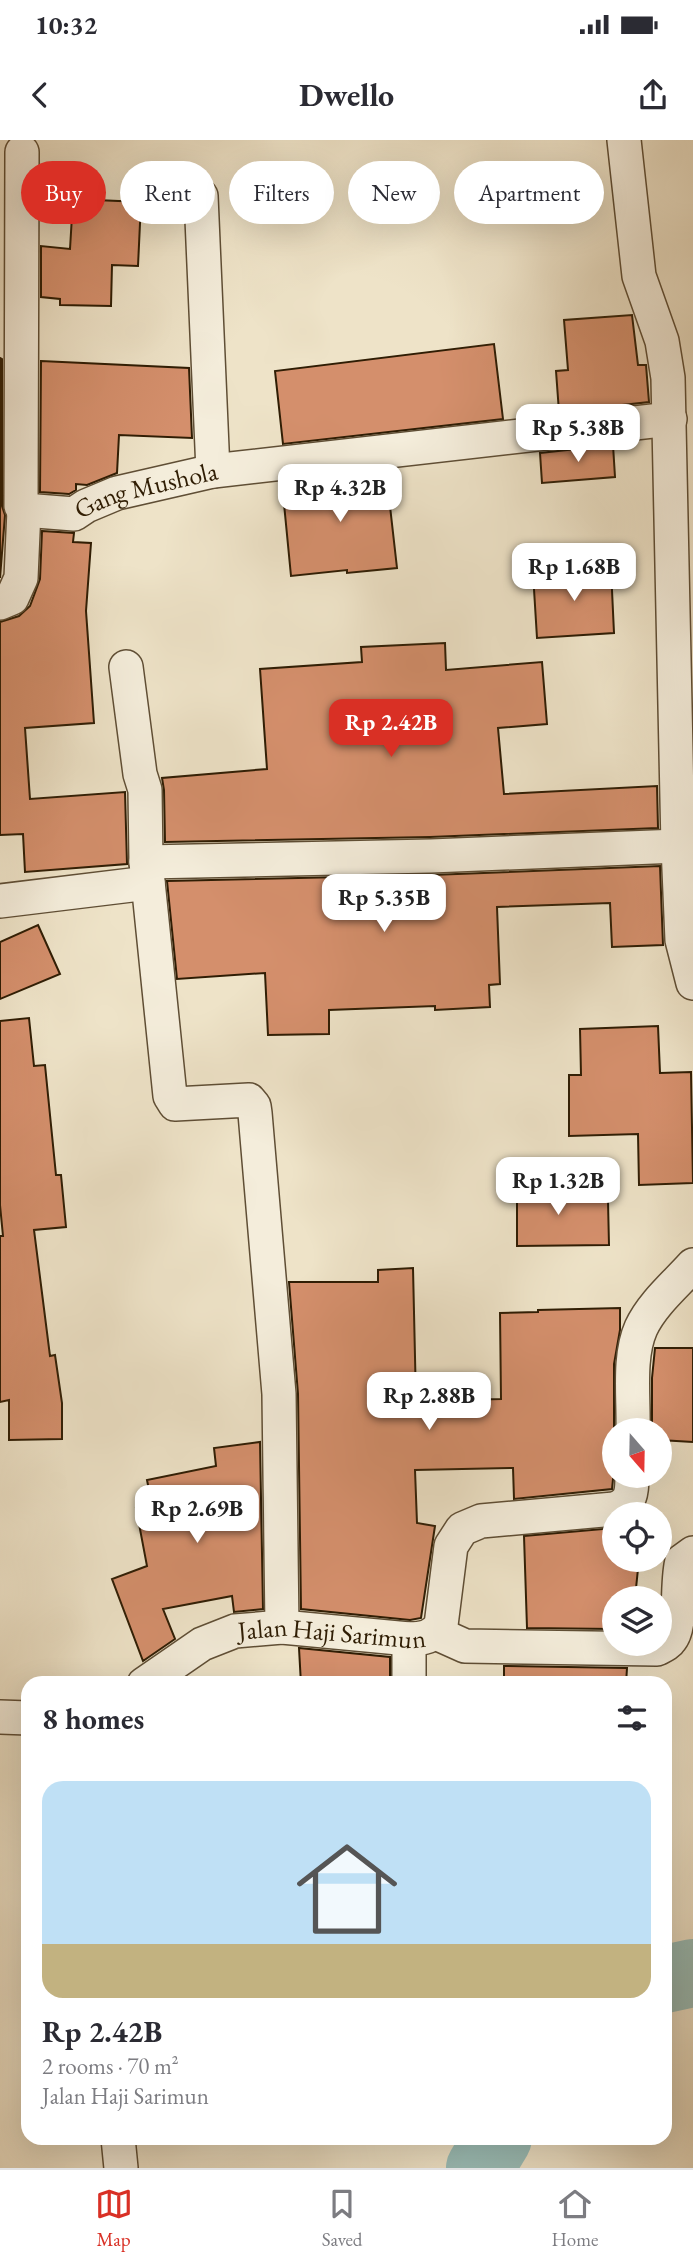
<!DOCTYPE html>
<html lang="en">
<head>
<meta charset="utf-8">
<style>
	:root { --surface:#fff; --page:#f2f2f3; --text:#2b2b33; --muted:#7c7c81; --line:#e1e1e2; --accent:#d93025 }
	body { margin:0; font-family:"EB Garamond",serif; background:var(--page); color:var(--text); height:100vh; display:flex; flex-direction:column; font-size:26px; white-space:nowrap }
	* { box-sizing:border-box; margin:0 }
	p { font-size:23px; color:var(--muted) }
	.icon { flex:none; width:38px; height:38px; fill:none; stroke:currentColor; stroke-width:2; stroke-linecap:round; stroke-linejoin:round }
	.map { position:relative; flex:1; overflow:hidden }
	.sheet { position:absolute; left:21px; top:1536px; width:651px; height:469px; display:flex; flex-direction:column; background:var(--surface); border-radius:21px; box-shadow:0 7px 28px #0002 }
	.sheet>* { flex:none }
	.guide { position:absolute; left:21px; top:21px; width:651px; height:63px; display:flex; gap:14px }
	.needle { width:46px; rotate:160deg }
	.tools { position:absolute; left:602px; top:1278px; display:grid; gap:14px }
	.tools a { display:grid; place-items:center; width:70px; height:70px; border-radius:50%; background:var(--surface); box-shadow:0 7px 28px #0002; font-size:35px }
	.price { position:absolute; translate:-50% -60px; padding:0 16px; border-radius:14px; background:#fff; color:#222; font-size:23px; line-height:46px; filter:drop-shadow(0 2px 4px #0008) }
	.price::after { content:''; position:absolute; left:50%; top:42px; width:21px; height:16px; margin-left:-10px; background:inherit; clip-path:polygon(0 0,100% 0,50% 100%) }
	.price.active { background:var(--accent); color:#fff }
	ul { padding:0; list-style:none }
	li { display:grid; align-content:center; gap:14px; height:371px; padding:0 21px }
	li+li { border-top:2px solid var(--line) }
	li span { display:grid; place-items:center; height:217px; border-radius:21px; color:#555 }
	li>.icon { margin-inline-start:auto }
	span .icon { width:126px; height:126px; fill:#fffc; stroke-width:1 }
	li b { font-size:30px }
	h2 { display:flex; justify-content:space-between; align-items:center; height:84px; padding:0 21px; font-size:30px }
	.pill { padding:0 24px; border-radius:32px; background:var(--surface); box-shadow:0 7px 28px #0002; font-size:24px; line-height:63px }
	.pill.active { background:var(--accent); color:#fff }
	.status { display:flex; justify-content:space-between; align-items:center; height:49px; padding:0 35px; background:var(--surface); direction:ltr }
	.status svg { height:19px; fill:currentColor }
	header { display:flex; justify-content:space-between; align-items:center; height:91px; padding:0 21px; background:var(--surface); font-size:32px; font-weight:700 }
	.tab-bar { display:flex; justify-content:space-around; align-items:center; height:98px; border-top:2px solid var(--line); background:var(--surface); font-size:19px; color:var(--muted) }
	.tab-bar a { display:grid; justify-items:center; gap:4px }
	.tab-bar .active { color:var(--accent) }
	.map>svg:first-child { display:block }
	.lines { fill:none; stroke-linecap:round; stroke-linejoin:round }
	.river { stroke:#99beb9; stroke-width:68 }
	.building { fill:#d48f6c; stroke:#2f1d04; stroke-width:2 }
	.minor-casing { stroke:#5f4e35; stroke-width:36 }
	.minor { stroke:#f4eddb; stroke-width:33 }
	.labels { text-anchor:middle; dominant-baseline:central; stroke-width:7; stroke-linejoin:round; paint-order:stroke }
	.street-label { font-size:26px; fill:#2f1d04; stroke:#f4eddb }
</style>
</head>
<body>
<div class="status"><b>10:32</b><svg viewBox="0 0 49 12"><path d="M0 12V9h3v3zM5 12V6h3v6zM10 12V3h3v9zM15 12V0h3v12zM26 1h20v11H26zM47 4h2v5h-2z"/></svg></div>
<header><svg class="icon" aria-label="back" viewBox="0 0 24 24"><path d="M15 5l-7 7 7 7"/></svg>Dwello<svg class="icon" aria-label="share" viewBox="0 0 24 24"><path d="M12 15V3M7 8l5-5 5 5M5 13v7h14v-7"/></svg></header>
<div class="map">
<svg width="693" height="2028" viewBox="0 0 693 2028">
	<rect width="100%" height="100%" fill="#eee3c8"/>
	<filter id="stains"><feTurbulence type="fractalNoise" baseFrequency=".00286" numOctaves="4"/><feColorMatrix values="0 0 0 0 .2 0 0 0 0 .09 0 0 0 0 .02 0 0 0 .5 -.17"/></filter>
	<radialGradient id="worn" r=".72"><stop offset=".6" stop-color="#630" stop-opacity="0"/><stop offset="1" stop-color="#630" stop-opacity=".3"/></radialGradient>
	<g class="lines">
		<!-- river -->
		<path class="river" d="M665 1839 693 1833
			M480 2028 498 1998"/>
	</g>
	<!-- building -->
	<path class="building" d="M73 59 141 62 138 126 112 125 111 166 60 165V159L41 157V106L70 109Z
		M632 175 638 225H646L649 262 559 272 556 231 568 230 564 180Z
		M494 204 503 279 283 304 275 231Z
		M0 218 2 219V366L5 375 0 438Z
		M41 221 189 228 192 298 119 295 117 333 87 345 76 344V350L69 354 40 352Z
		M613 305 615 337 542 343 540 313Z
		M386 331 397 428 347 433V430L291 436 282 343Z
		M42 391 74 393 73 402 91 403 86 471 94 583 25 588 30 659 125 652 127 724 25 732 23 694 0 695V482L19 476 30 466 40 439Z
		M611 429 614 493 537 498 533 433Z
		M445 503 446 530 542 522 547 584 498 588 504 654 657 646 658 688 430 697 165 702 164 650 162 638 267 629 260 529 362 522 361 507Z
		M660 726 663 805 612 807 610 763 497 767 500 844 489 845 490 867 435 870V866L329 870V894L268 895 265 833 177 839 167 741 431 735Z
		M38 785 60 834 0 859V802Z
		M29 878 34 926 45 925 56 1035H61L66 1087 34 1090 50 1216 55 1215 62 1263V1299L9 1300V1260L0 1262V1096H3L0 1065V881Z
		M658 886 660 933 691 932 693 1043 639 1045 638 994 569 996V935H581L580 889Z
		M560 1038 561 1062 608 1061 609 1105 517 1106V1039Z
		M413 1128 416 1261 501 1259 500 1173 538 1172V1170L620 1168V1190L614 1224V1329L612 1349 514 1359 513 1328 415 1330 417 1383 435 1386 421 1478 410 1480 301 1469 298 1254 289 1142H378V1130Z
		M655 1208H693V1302L660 1300V1290H652V1238Z
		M260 1302 263 1469 234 1472 232 1456 163 1469 175 1499 143 1521 112 1439 147 1426 136 1368 152 1365 147 1340 216 1326 214 1308Z
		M614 1388V1419H639L635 1458H614V1489L527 1488 524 1396Z
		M299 1508 390 1517V1544H301Z
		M504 1526 627 1528 626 1544H504Z"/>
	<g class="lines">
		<defs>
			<g id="minor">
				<path d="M624 0 639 136 662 201 668 238 678 706 682 800 693 843"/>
				<path id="s1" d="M22 12 21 366 24 370 74 374 86 366 117 353 213 331 670 279"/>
				<path d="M201 56 213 331"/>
				<path d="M0 463 12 458 21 438 24 370"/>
				<path d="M126 527 140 634 145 650 146 722 170 956 175 964 249 960 254 966 255 973 279 1254 282 1487"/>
				<path d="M146 722 431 716 678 706"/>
				<path d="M0 761 148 743"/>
				<path d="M633 1290C634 1258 628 1217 641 1188 652 1164 676 1144 693 1125"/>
				<path d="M436 1493 465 1506 657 1509C663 1506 668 1504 671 1499 682 1486 676 1441 682 1421L693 1413"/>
				<path id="s2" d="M144 1544 202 1504 235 1491 282 1487 409 1499C423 1499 433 1497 441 1485L451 1406 462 1389 481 1381 614 1369C632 1363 632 1352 632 1335"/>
				<path d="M409 1544V1499"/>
				<path d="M0 1577 28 1578"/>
				<path d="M118 1998 121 2028"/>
			</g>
		</defs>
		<!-- minor casing -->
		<use href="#minor" class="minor-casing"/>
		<!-- minor -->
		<use href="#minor" class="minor"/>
	</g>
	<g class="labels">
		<!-- street labels -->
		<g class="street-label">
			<text stroke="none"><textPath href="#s1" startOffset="486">Gang Mushola</textPath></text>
			<text stroke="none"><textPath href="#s2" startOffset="203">Jalan Haji Sarimun</textPath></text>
		</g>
	</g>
	<rect width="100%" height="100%" filter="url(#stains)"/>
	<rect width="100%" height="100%" fill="url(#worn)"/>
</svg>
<div class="tools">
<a><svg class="needle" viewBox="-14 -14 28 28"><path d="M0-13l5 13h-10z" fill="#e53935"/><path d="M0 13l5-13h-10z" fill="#7c7c81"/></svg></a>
<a><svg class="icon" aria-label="locate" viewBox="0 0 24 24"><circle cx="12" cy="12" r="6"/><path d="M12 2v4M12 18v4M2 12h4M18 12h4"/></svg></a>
<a><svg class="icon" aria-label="layers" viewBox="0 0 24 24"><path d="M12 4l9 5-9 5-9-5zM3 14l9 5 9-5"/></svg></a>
</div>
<b class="price" style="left:578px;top:324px">Rp 5.38B</b>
<b class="price" style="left:340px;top:384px">Rp 4.32B</b>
<b class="price" style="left:574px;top:463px">Rp 1.68B</b>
<b class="price active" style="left:391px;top:619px">Rp 2.42B</b>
<b class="price" style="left:384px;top:794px">Rp 5.35B</b>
<b class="price" style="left:558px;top:1077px">Rp 1.32B</b>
<b class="price" style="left:429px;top:1292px">Rp 2.88B</b>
<b class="price" style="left:197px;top:1405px">Rp 2.69B</b>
<div class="guide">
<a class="pill active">Buy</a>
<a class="pill">Rent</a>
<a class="pill">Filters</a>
<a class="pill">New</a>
<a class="pill">Apartment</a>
</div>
<section class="sheet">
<h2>8 homes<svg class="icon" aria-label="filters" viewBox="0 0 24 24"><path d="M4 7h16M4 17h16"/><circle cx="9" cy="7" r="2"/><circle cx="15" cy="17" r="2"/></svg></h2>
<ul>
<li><span style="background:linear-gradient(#bfe0f5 75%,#c2b280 0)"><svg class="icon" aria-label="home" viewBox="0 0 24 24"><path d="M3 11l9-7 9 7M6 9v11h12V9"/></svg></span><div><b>Rp 2.42B</b><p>2 rooms · 70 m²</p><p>Jalan Haji Sarimun</p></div></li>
</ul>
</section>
</div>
<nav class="tab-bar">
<a class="active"><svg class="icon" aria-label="map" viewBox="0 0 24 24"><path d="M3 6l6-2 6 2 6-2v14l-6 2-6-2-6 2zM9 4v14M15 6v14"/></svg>Map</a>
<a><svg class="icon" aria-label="saved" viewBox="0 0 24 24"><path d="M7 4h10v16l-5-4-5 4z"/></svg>Saved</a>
<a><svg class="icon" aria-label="home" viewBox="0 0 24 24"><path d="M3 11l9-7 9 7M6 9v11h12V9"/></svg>Home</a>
</nav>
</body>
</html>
